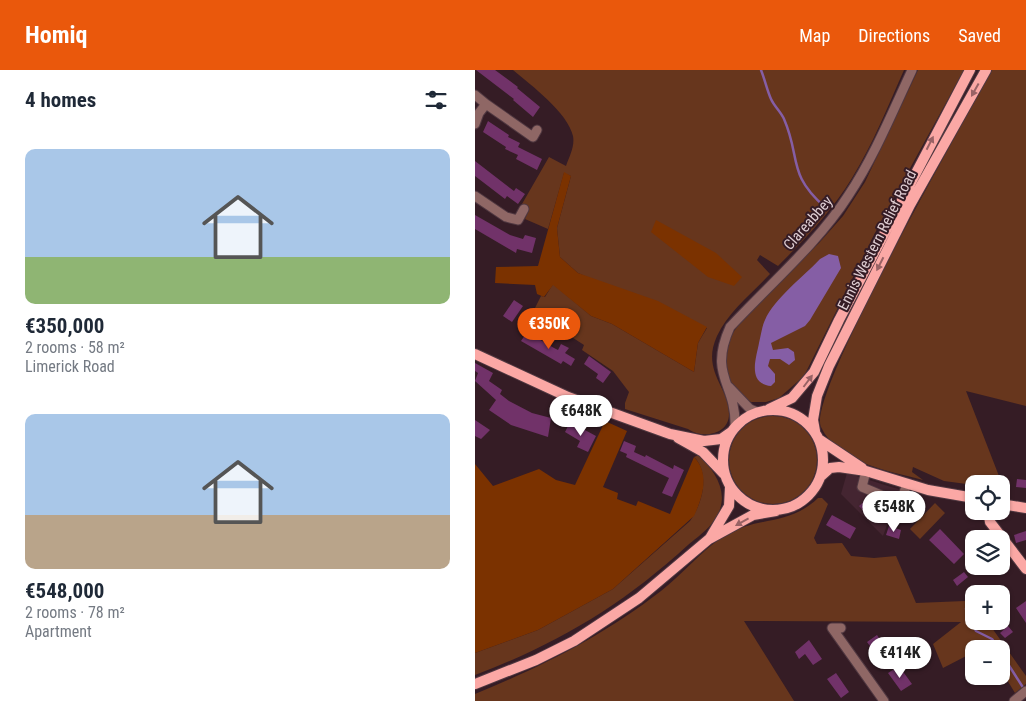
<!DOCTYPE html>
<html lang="en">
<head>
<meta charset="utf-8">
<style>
	:root { --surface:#fff; --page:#f2f2f3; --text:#1f2937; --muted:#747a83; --accent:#ea580c }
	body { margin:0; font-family:"Roboto Condensed",sans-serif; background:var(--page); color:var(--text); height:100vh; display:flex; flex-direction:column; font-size:19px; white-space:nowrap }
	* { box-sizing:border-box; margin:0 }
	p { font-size:16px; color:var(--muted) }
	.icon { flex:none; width:28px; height:28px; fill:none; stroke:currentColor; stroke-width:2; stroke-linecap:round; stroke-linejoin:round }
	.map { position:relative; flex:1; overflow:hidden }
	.side { display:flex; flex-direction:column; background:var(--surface); width:475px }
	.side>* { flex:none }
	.tools { position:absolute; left:490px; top:405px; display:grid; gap:10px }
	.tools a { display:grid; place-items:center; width:45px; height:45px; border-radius:10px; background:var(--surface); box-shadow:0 1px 4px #0004; font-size:25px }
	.price { position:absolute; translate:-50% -42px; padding:0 11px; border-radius:18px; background:#fff; color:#222; font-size:16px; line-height:32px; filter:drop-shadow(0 1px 2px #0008) }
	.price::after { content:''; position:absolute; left:50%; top:30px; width:15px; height:11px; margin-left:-8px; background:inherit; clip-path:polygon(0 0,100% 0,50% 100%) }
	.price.on { background:var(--accent); color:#fff }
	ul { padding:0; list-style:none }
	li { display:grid; align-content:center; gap:10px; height:265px; padding:0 25px }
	li span { display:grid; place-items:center; height:155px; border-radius:10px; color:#555 }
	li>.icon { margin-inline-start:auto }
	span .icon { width:90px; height:90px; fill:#fffc; stroke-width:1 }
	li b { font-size:21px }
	h2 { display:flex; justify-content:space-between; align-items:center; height:60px; padding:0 25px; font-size:21px }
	header { display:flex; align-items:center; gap:30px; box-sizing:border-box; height:70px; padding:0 25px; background:var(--accent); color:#fff }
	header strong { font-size:24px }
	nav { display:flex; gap:28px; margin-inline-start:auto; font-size:18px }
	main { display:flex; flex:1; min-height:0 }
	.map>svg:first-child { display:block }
	.built { fill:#442531 }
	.green { fill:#67361d }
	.forest { fill:#7b3200 }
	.water { fill:#855ea5 }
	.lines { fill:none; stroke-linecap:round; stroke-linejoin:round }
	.stream { stroke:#855ea5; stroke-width:2.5 }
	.building { fill:#713269 }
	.minor-casing { stroke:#503841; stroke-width:11 }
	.major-casing { stroke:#503841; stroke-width:12 }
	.minor { stroke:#8f6765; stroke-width:9 }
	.major { stroke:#fba8a5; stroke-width:10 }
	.oneway { fill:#986265 }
	.labels { text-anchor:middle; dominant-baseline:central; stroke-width:4; stroke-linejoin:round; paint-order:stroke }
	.street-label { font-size:15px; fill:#dfced3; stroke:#351c25 }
</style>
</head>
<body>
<header>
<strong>Homiq</strong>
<nav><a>Map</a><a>Directions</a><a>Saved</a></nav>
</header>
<main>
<section class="side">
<h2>4 homes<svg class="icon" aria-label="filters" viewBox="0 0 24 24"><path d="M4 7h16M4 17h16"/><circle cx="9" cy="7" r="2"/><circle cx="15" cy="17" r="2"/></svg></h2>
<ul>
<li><span style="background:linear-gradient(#a9c7e8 70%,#8fb573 0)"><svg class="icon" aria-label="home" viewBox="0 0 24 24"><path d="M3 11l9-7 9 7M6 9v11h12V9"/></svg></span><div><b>€350,000</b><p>2 rooms · 58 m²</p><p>Limerick Road</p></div></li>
<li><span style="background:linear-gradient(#a9c7e8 65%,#b9a48a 0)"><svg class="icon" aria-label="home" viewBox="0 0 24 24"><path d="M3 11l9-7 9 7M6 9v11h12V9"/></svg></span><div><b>€548,000</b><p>2 rooms · 78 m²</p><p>Apartment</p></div></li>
</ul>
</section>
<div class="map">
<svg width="551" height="631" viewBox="0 0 551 631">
	<rect width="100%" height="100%" fill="#351c25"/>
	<!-- built -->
	<path class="built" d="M372 403 416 417 446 425 431 451 415 447 408 466 366 424Z"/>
	<!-- green -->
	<path class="green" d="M38 0H429C413 36 398 74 377 108 357 141 330 169 303 196L285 185 282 190 295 204C277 223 253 242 242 266 226 301 254 317 254 344 254 365 227 369 213 359L150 339V333L154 322 138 301 107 280 109 275 58 242 66 226 70 227 78 214 116 246 137 254 219 302 223 273 232 258 103 203 85 187 82 158 96 106 89 103 73 159 50 149 54 140 47 134 74 87 91 96C94 87 100 77 98 66 93 43 56 15 38 0Z
		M443 0H489L406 151 329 306 304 328 291 332H276L265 324 256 313 251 299 253 270 269 247 344 173 368 146 390 112Z
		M517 0H551V336L491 321 529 419H526V414L499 415 469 411 438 397 437 402 448 410C414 401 363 393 346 357 331 326 493 45 517 0Z
		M254 390a44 44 0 1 1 88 0a44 44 0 1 1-88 0Z
		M224 385C238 400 252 418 245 439 241 454 224 466 213 475 146 536 84 573 0 605V583L63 560 138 519 215 451C228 433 235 403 219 387Z
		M343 428H347L353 434 339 468 342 474 367 473 376 486 399 488 421 486 441 533 490 531 499 544V551L505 553 512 551 551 606V614L540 623 526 600V579H499V582L468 598 458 574 486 552 269 551 319 631H0V624C70 595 126 567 186 521 208 504 226 481 249 466 283 445 313 457 343 428Z
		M460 433 470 443 445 469 435 459Z"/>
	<!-- forest -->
	<path class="forest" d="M89 102 96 106 82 158 85 187 103 203 183 231 232 257 223 273 219 302 137 254 116 246 78 215 69 227 62 224 60 215 20 213 21 197 63 196Z
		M181 150 241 183 267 207 259 216 233 207 176 162Z
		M130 351 152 361 128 417 143 423 142 429 161 436 163 431 195 444 219 387C235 403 228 427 219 446L138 519 63 560 0 583V394L18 416 64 399 81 410 100 415Z"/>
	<!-- water -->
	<path class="water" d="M354 184 363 186 366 198 335 250 330 256 296 273 298 280 313 278 319 282 320 290 314 295 305 289H295L293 296 300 304V312L296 316C272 313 281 289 284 273 286 265 287 256 290 250 299 229 329 206 345 189Z"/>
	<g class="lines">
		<!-- stream -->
		<path class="stream" d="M286 0C290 10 292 20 296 29 299 36 306 42 309 49 326 88 312 104 350 137
			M491 539 501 561 517 569 524 579
			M526 583 549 619"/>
	</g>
	<!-- building -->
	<path class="building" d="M1 0H20L43 17 42 18 65 37 58 47 38 30 39 29Z
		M13 51 34 65 33 67 45 73 43 77 67 89 62 100 41 89 43 85 30 79 31 77 8 62Z
		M0 91 39 121 41 118 50 124 43 134 32 126 30 129 0 106Z
		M0 145 35 165 48 169 50 165 61 168 57 183 42 179 41 183 0 159Z
		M39 230 48 236 37 252 28 246Z
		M52 262 79 278 83 280 86 274 94 278 90 283 100 289 96 296 88 291 86 294 46 271Z
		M114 286 136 302 128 313 121 308 123 304 109 294Z
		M0 293 18 303 14 311 27 320 25 324 34 331 57 343 76 348 73 367 36 355 14 340 21 330 0 311 3 303 0 301Z
		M0 350 15 360 6 369 0 366Z
		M95 352 121 366 113 382 102 377 105 371 90 362Z
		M149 371 161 376 159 382 170 387 171 385 198 399 199 395 209 400 197 427 187 423 194 408 151 387 152 384 145 381Z
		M542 409 551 410V418L541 417Z
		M394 427 419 437 418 444 404 442 396 449 384 436Z
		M357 445 381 458 375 469 351 455Z
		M414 456 426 460 424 469 411 465Z
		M465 459 489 484 479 494 454 470Z
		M551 461V470L541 473 539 465Z
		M489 502 493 507 482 516 478 510Z
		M512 515 529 518 528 524H510Z
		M551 531V553L541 538Z
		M533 556 538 562 530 568 525 563Z
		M402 565 415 584 406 591 392 572Z
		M334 570 347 589 338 595 330 584 324 589 320 582Z
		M424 596 437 614 426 621 413 603Z
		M361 603 374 622 366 628 352 609Z"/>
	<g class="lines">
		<defs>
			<path id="minor" d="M0 25 11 34 4 43 0 54
				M11 34 58 67 62 60
				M0 126 31 147 43 150 49 139
				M254 317 275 339 282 342
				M260 355C261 313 233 306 255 257 294 215 343 173 373 126 399 87 417 43 437 0
				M391 401 387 417 425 433 432 414
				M366 558H357L409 631
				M539 631 551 621"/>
			<path id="major" d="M0 284 93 327 195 364 229 371 246 369 256 362
				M294 339 317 328 339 302 364 250 495 0
				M248 390a50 50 0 1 1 100 0a50 50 0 1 1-100 0Z
				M340 361 338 350 342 326 354 296 435 135 511 0
				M203 368 228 382 249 404
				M345 370 387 398
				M345 407 355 398 364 397 391 401 453 420 499 428
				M526 434 551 438
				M513 441 515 452 551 499
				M235 468 254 436 255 417
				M0 614 61 590 99 571 164 528 234 469 278 445 301 441"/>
		</defs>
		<!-- minor casing -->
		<use href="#minor" class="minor-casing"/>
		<!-- major casing -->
		<use href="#major" class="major-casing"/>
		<!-- minor -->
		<use href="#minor" class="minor"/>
		<!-- major -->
		<use href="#major" class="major"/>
	</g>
	<!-- one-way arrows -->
	<defs><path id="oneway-solid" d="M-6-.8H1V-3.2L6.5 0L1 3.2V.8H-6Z" transform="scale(1.25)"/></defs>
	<g class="oneway">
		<use href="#oneway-solid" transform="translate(500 20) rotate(119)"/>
		<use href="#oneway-solid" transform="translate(455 73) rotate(-63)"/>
		<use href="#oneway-solid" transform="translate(405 194) rotate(117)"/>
		<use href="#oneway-solid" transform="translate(333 311) rotate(-53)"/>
		<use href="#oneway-solid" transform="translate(267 452) rotate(151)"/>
	</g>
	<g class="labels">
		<!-- street labels -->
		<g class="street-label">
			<text transform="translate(333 153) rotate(-49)">Clareabbey</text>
			<text transform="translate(402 170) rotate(-63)">Ennis Western Relief Road</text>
		</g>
	</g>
</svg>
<div class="tools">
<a><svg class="icon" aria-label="locate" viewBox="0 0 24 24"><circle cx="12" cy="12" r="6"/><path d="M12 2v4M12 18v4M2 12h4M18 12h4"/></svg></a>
<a><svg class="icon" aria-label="layers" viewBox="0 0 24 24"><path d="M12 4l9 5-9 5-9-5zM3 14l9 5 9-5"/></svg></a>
<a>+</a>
<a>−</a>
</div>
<b class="price on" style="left:74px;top:280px">€350K</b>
<b class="price" style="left:106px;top:367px">€648K</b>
<b class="price" style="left:419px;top:463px">€548K</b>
<b class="price" style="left:425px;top:609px">€414K</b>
</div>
</main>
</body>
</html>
